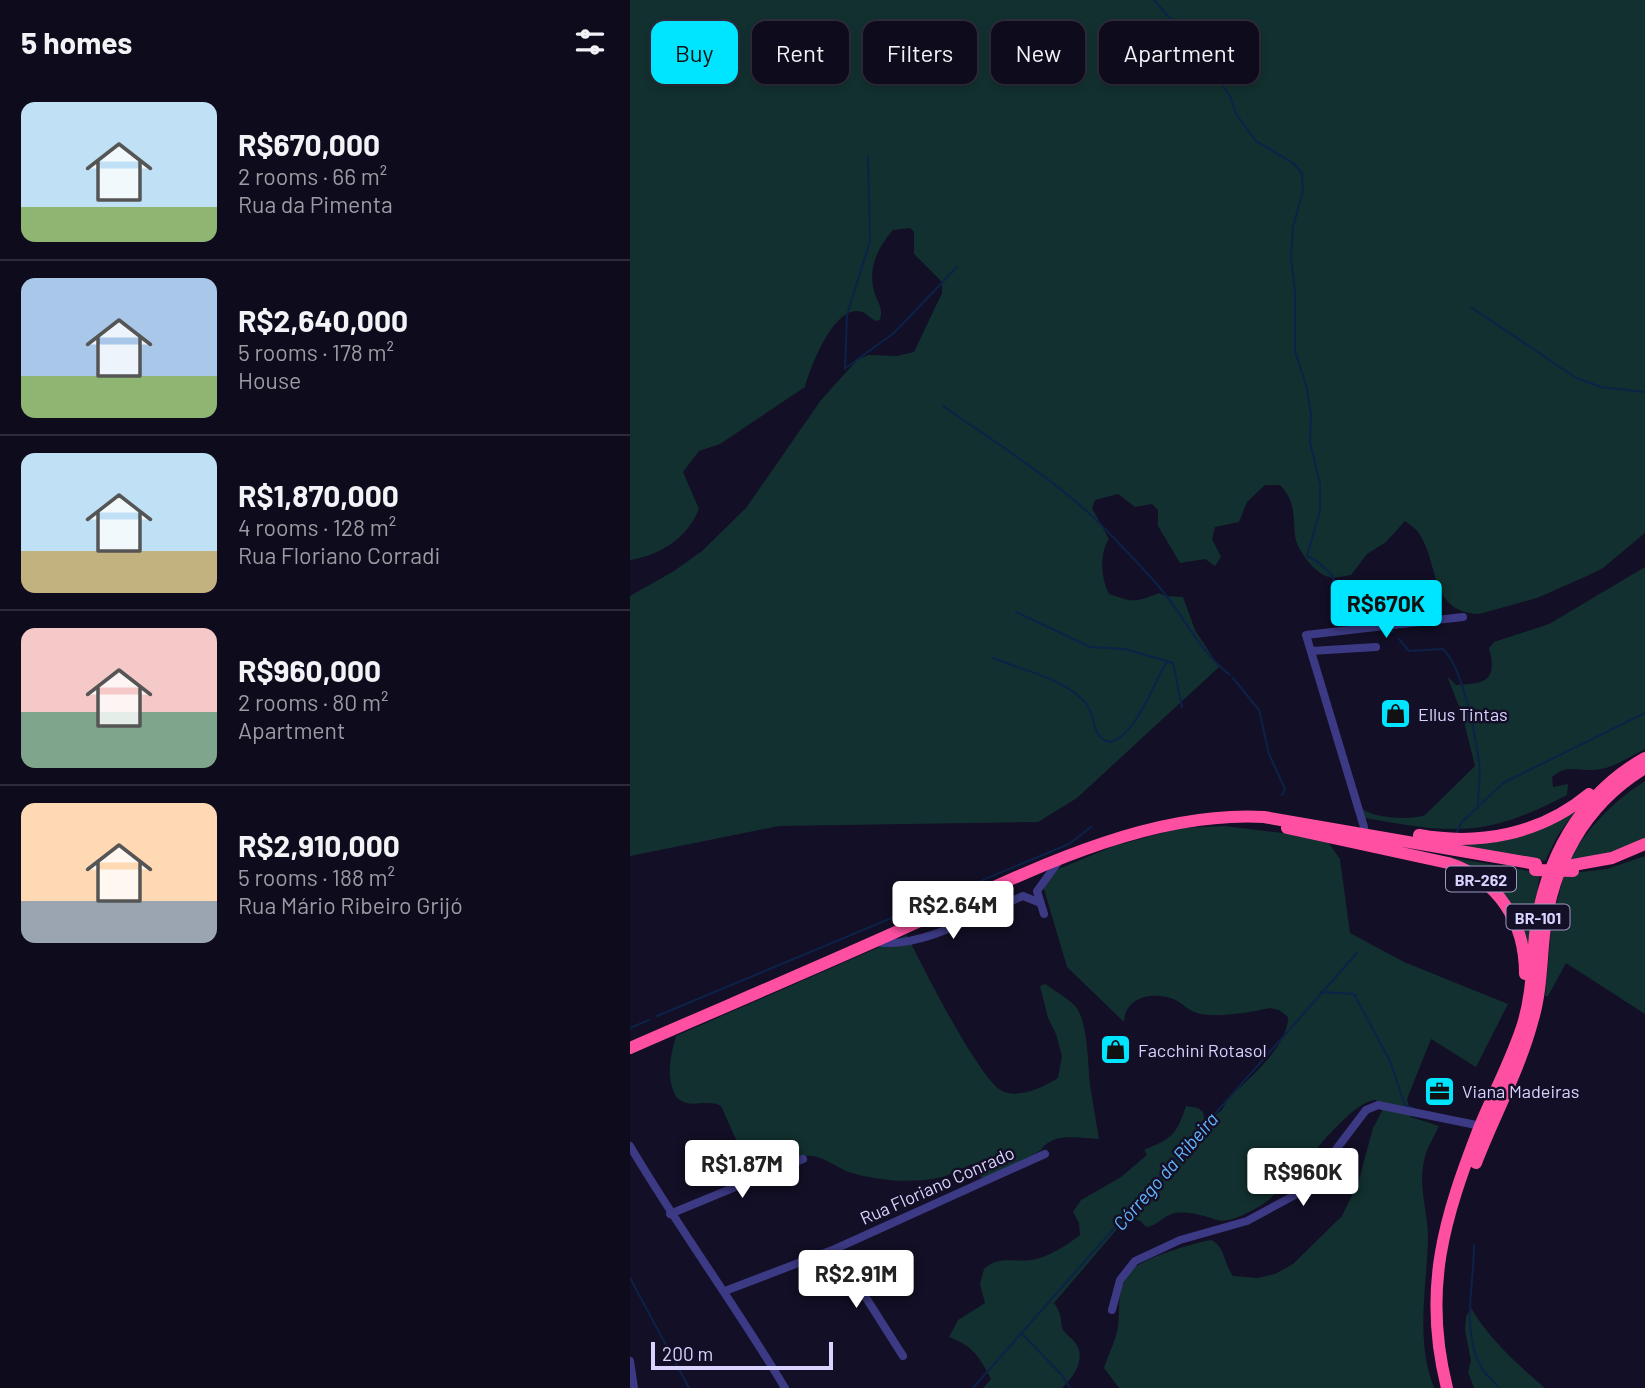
<!DOCTYPE html>
<html lang="en">
<head>
<meta charset="utf-8">
<style>
	:root { --surface:#0e0b1c; --page:#171425; --text:#f1f3f6; --muted:#9b9ba3; --line:#2e2b3b; --accent:#00e5ff }
	body { margin:0; font-family:Barlow,sans-serif; background:var(--page); color:var(--text); height:100vh; display:flex; flex-direction:column; font-size:26px; white-space:nowrap }
	* { box-sizing:border-box; margin:0 }
	p { font-size:23px; color:var(--muted) }
	.icon { flex:none; width:38px; height:38px; fill:none; stroke:currentColor; stroke-width:2; stroke-linecap:round; stroke-linejoin:round }
	.map { position:relative; flex:1; overflow:hidden }
	.sheet { display:flex; flex-direction:column; background:var(--surface); width:630px }
	.sheet>* { flex:none }
	.banner { position:absolute; left:21px; top:21px; width:665px; height:63px; display:flex; gap:14px }
	.scale { position:absolute; left:21px; bottom:18px; width:182px; box-sizing:border-box; padding-left:7px; border:4px solid #d9d4ff; border-top:0; font-size:19px; line-height:24px; white-space:nowrap; color:#d9d4ff; -webkit-text-stroke:5px #130f26; paint-order:stroke }
	.price { position:absolute; translate:-50% -60px; padding:0 16px; border-radius:7px; background:#fff; color:#222; font-size:23px; line-height:46px; filter:drop-shadow(0 2px 4px #0008) }
	.price::after { content:''; position:absolute; left:50%; top:42px; width:21px; height:16px; margin-left:-10px; background:inherit; clip-path:polygon(0 0,100% 0,50% 100%) }
	.price.on { background:var(--accent); color:#111 }
	ul { padding:0; list-style:none }
	li { display:flex; align-items:center; gap:21px; height:175px; padding:0 21px }
	li+li { border-top:2px solid var(--line) }
	li span { display:grid; place-items:center; flex:none; width:196px; height:140px; border-radius:14px; color:#555 }
	li>.icon { margin-inline-start:auto }
	span .icon { width:84px; height:84px; fill:#fffc; stroke-width:1 }
	li b { font-size:30px }
	h2 { display:flex; justify-content:space-between; align-items:center; height:84px; padding:0 21px; font-size:30px }
	.tag { padding:0 24px; border-radius:14px; background:var(--surface); box-shadow:0 4px 10px #0003,0 0 0 2px var(--line); font-size:24px; line-height:63px }
	.tag.on { background:var(--accent); color:#111 }
	main { display:flex; flex:1; min-height:0 }
	.map>svg:first-child { display:block }
	.green { fill:#12302f }
	.lines { fill:none; stroke-linecap:round; stroke-linejoin:round }
	.stream { stroke:#0c2248; stroke-width:2 }
	.minor { stroke:#3d3a85; stroke-width:8 }
	.highway { stroke:#ff4fa3; stroke-width:12 }
	.highway-bridge { stroke:#ff4fa3; stroke-width:12 }
	.labels { text-anchor:middle; dominant-baseline:central; stroke-width:5; stroke-linejoin:round; paint-order:stroke }
	.shield { fill:#130f26; stroke:#9e99be; stroke-width:2 }
	.shield-label { font-size:16px; font-weight:bold; fill:#d9d4ff }
	.poi-label { font-size:18px; fill:#d9d4ff; stroke:#130f26; text-anchor:start }
	.street-label { font-size:18px; fill:#d9d4ff; stroke:#130f26 }
	.water-label { font-size:19px; font-style:italic; fill:#62b6ff; stroke:#130f26 }
</style>
</head>
<body>
<main>
<section class="sheet">
<h2>5 homes<svg class="icon" aria-label="filters" viewBox="0 0 24 24"><path d="M4 7h16M4 17h16"/><circle cx="9" cy="7" r="2"/><circle cx="15" cy="17" r="2"/></svg></h2>
<ul>
<li><span style="background:linear-gradient(#bfe0f5 75%,#8fb573 0)"><svg class="icon" aria-label="home" viewBox="0 0 24 24"><path d="M3 11l9-7 9 7M6 9v11h12V9"/></svg></span><div><b>R$670,000</b><p>2 rooms · 66 m²</p><p>Rua da Pimenta</p></div></li>
<li><span style="background:linear-gradient(#a9c7e8 70%,#8fb573 0)"><svg class="icon" aria-label="home" viewBox="0 0 24 24"><path d="M3 11l9-7 9 7M6 9v11h12V9"/></svg></span><div><b>R$2,640,000</b><p>5 rooms · 178 m²</p><p>House</p></div></li>
<li><span style="background:linear-gradient(#bfe0f5 70%,#c2b280 0)"><svg class="icon" aria-label="home" viewBox="0 0 24 24"><path d="M3 11l9-7 9 7M6 9v11h12V9"/></svg></span><div><b>R$1,870,000</b><p>4 rooms · 128 m²</p><p>Rua Floriano Corradi</p></div></li>
<li><span style="background:linear-gradient(#f6c9c9 60%,#7fa58c 0)"><svg class="icon" aria-label="home" viewBox="0 0 24 24"><path d="M3 11l9-7 9 7M6 9v11h12V9"/></svg></span><div><b>R$960,000</b><p>2 rooms · 80 m²</p><p>Apartment</p></div></li>
<li><span style="background:linear-gradient(#ffd9b3 70%,#9aa5b1 0)"><svg class="icon" aria-label="home" viewBox="0 0 24 24"><path d="M3 11l9-7 9 7M6 9v11h12V9"/></svg></span><div><b>R$2,910,000</b><p>5 rooms · 188 m²</p><p>Rua Mário Ribeiro Grijó</p></div></li>
</ul>
</section>
<div class="map">
<svg width="1015" height="1388" viewBox="0 0 1015 1388">
	<rect width="100%" height="100%" fill="#130f26"/>
	<!-- green -->
	<path class="green" d="M0 0H1015V533L973 568 957 576 907 598 849 614C798 612 810 563 788 532 785 528 779 524 775 521L756 542 737 554 721 575C714 576 706 579 699 577 685 574 667 550 665 536 663 516 666 502 650 485H635L617 502 609 522 585 527 582 539 591 557 585 566 575 559 550 563 528 526V510L522 504 505 507 488 494 465 500 462 508 479 539C469 554 471 578 479 594 505 603 505 602 529 593L536 596 553 597 565 630 589 667 447 798 408 822 149 826 0 856V596L44 571 72 551 116 508 191 400 228 359 239 355 267 356 284 352 312 293V282L284 254V232L280 228 263 230C249 246 239 265 243 287 245 300 254 305 250 320L246 321C241 319 236 313 232 312 205 302 180 368 175 387L90 444 69 451 53 472 69 509C57 538 31 555 0 560Z
		M1015 567V749C999 757 982 769 964 770 947 771 937 764 922 777L923 787 938 784 937 795C914 807 891 818 866 824 821 836 773 824 729 817L728 806C739 818 780 821 795 815L845 766 832 714 817 676 826 685C855 684 868 681 859 648L864 642 919 624Z
		M1015 781V841L1000 848 938 862C957 828 982 802 1015 781Z
		M950 805 928 835 915 861 799 840 848 842Z
		M594 826 695 838 710 859 720 933 774 962 878 1004 846 1067 801 1039 777 1099 781 1117 809 1126C804 1137 796 1149 794 1161 788 1187 798 1211 798 1237 797 1287 785 1339 804 1388H489L474 1368C478 1355 486 1340 488 1327 490 1309 487 1290 498 1274 507 1259 564 1243 581 1240 595 1246 594 1264 603 1276L627 1278 645 1274 663 1264 712 1216 728 1183 743 1128 752 1111 751 1104 746 1100C716 1101 663 1185 633 1204 622 1211 599 1224 587 1220 574 1216 560 1211 545 1213 534 1215 527 1226 516 1227 509 1218 505 1218 494 1221L424 1303C432 1315 430 1315 432 1327 433 1332 440 1337 443 1340 458 1356 445 1376 432 1388H353L361 1379C349 1356 343 1346 319 1337L328 1320 355 1303 350 1284 354 1269C369 1254 388 1264 406 1259 422 1255 437 1245 450 1235L449 1223 443 1212 451 1200 491 1177 517 1155 514 1150C543 1138 546 1135 556 1106L568 1108 573 1112 575 1123 592 1110 598 1099C618 1079 658 1047 658 1017L649 1010 640 1008C622 1012 598 1016 580 1015 556 1014 555 1002 540 998 520 992 495 998 494 1022L437 967 413 886 426 870 484 846 551 828Z
		M750 845 910 873 899 945H896L856 879Z
		M1015 856V1014L936 963 918 996H915L922 922 934 874 977 869Z
		M277 935C291 964 349 1079 372 1091 389 1099 414 1087 428 1078L432 1056 426 1034 418 1018 410 986 415 984C421 988 440 1000 445 1006 458 1020 458 1065 460 1085 463 1103 466 1121 469 1139 450 1138 422 1132 411 1150L356 1184 342 1164C333 1168 322 1174 312 1177 283 1184 245 1181 216 1171 205 1166 189 1154 177 1156 156 1158 142 1176 121 1173L91 1106C76 1098 61 1110 47 1098 35 1077 40 1059 46 1036Z
		M841 1308C859 1339 888 1365 915 1388H844L838 1372 841 1361 835 1330 836 1317Z"/>
	<g class="lines">
		<!-- stream -->
		<path class="stream" d="M524 0 568 50 600 96 606 114 626 141 663 163 672 173 673 191 663 227 661 257 665 292V351L677 388 681 415 680 442 690 484V511L677 556 688 562 702 575 711 604 747 614 756 622
			M841 307 946 378 971 387 1015 392
			M217 367 264 333 327 267
			M215 369 217 315 240 241 238 156
			M313 406C370 446 435 485 483 537 498 553 515 570 530 588 554 616 570 652 600 675
			M386 612 460 647 495 649 543 663 552 707
			M761 629 763 632
			M769 639 779 651 813 649C833 668 845 734 849 762 851 775 848 791 848 805
			M363 658C392 670 432 678 454 701 467 714 459 735 479 742 504 739 524 683 537 661
			M603 678 629 710 639 754 655 789 652 795
			M827 832 831 823 873 783 1015 713
			M691 992 724 994 760 1061 775 1105 785 1109
			M27 1016 439 844 461 827
			M0 1028 19 1020
			M844 1245C844 1286 831 1329 851 1367 855 1375 864 1380 869 1388
			M0 1278 59 1388
			M392 1334 432 1375 440 1388
			M343 1388 727 953"/>
		<!-- minor -->
		<path class="minor" d="M681 651 746 647
			M734 827 676 635 833 617
			M414 914 407 891 429 861
			M247 942C289 950 354 912 393 896L408 902
			M0 1146C49 1229 106 1306 155 1388
			M40 1214 173 1159
			M205 1249 273 1356
			M95 1291 205 1249 415 1154
			M482 1310 490 1280 505 1261 550 1240 617 1221 676 1189 736 1110 748 1105 851 1126
			M0 1361 4 1388"/>
		<!-- highway -->
		<path class="highway" d="M657 828 818 863C868 879 895 922 895 974
			M789 835C850 846 911 834 959 794
			M943 865 982 858 1015 844
			M0 1048C89 1009 179 971 268 931 380 881 509 810 634 817L906 864
			M846 1163C864 1116 890 1069 903 1019 911 992 911 963 914 935 922 865 954 805 1015 768
			M817 1388C792 1289 814 1218 850 1126 864 1092 882 1059 893 1024 902 995 902 965 905 935 914 861 949 795 1015 758"/>
		<!-- highway-bridge -->
		<path class="highway-bridge" d="M905 870 943 871"/>
	</g>
	<!-- icons -->
	<defs>
		<symbol id="shop-square" viewBox="-11 -11 22 22"><rect x="-9" y="-9" width="18" height="18" rx="4" fill="#00e5ff" stroke="#130f26"/><path d="M-5-2.5h2.3a2.7 3.5 0 0 1 5.4 0H5L5.5 6h-11ZM-1.5-2.5h3a1.5 2.3 0 0 0-3 0Z" fill="#111"/></symbol>
		<symbol id="office-square" viewBox="-11 -11 22 22"><rect x="-9" y="-9" width="18" height="18" rx="4" fill="#00e5ff" stroke="#130f26"/><path d="M-6-3h4V-5.5h4V-3h4V5H-6ZM-1-4.5V-3h2v-1.5ZM-6 0V1H6V0Z" fill="#111"/></symbol>
	</defs>
	<g fill-rule="evenodd">
		<use href="#shop-square" x="748" y="696" width="35" height="35"/>
		<use href="#shop-square" x="468" y="1032" width="35" height="35"/>
		<use href="#office-square" x="792" y="1074" width="35" height="35"/>
	</g>
	<g class="labels">
		<!-- shield labels -->
		<g class="shield">
			<rect x="816" y="866.5" width="70" height="25" rx="5"/>
			<rect x="876.5" y="904.5" width="63" height="25" rx="5"/>
		</g>
		<g class="shield-label">
			<text x="851" y="879">BR-262</text>
			<text x="908" y="917">BR-101</text>
		</g>
		<!-- poi labels -->
		<g class="poi-label">
			<text x="788" y="714">Ellus Tintas</text>
			<text x="508" y="1050">Facchini Rotasol</text>
			<text x="832" y="1091">Viana Madeiras</text>
		</g>
		<!-- street labels -->
		<g class="street-label">
			<text transform="translate(307 1185) rotate(-24)">Rua Floriano Conrado</text>
		</g>
		<!-- water labels -->
		<g class="water-label">
			<text transform="translate(535 1171) rotate(-49)">Córrego da Ribeira</text>
		</g>
	</g>
</svg>
<div class="scale">200 m</div>
<b class="price on" style="left:756px;top:640px">R$670K</b>
<b class="price" style="left:323px;top:941px">R$2.64M</b>
<b class="price" style="left:112px;top:1200px">R$1.87M</b>
<b class="price" style="left:673px;top:1208px">R$960K</b>
<b class="price" style="left:226px;top:1310px">R$2.91M</b>
<div class="banner">
<a class="tag on">Buy</a>
<a class="tag">Rent</a>
<a class="tag">Filters</a>
<a class="tag">New</a>
<a class="tag">Apartment</a>
</div>
</div>
</main>
</body>
</html>
